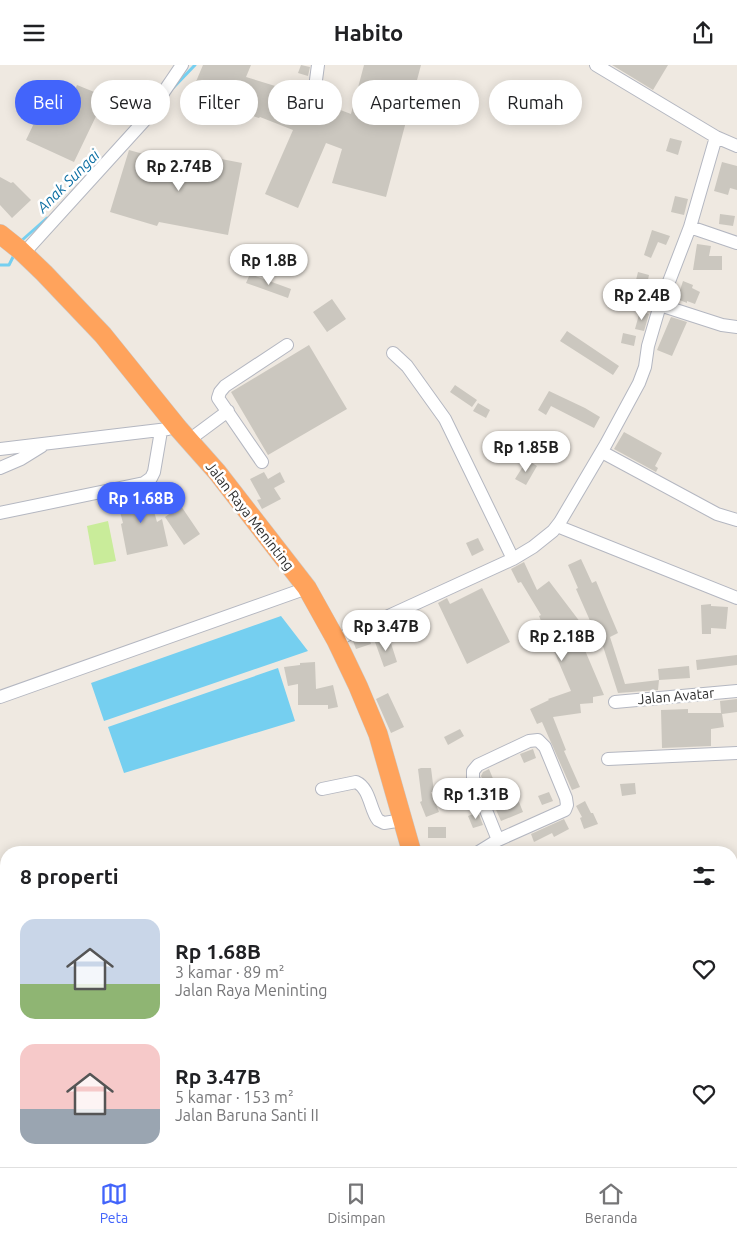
<!DOCTYPE html>
<html lang="id">
<head>
<meta charset="utf-8">
<style>
	:root { --surface:#fff; --page:#f6f6f6; --text:#202124; --muted:#757577; --line:#e0e0e0; --accent:#4264fb }
	body { margin:0; font-family:Ubuntu,sans-serif; background:var(--page); color:var(--text); height:100vh; display:flex; flex-direction:column; font-size:19px; white-space:nowrap }
	* { box-sizing:border-box; margin:0 }
	p { font-size:16px; color:var(--muted) }
	.icon { flex:none; width:28px; height:28px; fill:none; stroke:currentColor; stroke-width:2; stroke-linecap:round; stroke-linejoin:round }
	.map { position:relative; flex:1; overflow:hidden }
	.panel { position:absolute; left:0px; top:781px; width:738px; height:321px; display:flex; flex-direction:column; background:var(--surface); border-radius:20px 20px 0 0; box-shadow:0 2px 12px #0003 }
	.panel>* { flex:none }
	.banner { position:absolute; left:15px; top:15px; width:708px; height:45px; display:flex; gap:10px }
	.price { position:absolute; translate:-50% -42px; padding:0 11px; border-radius:18px; background:#fff; color:#222; font-size:16px; line-height:32px; filter:drop-shadow(0 1px 2px #0008) }
	.price::after { content:''; position:absolute; left:50%; top:30px; width:15px; height:11px; margin-left:-8px; background:inherit; clip-path:polygon(0 0,100% 0,50% 100%) }
	.price.selected { background:var(--accent); color:#fff }
	ul { padding:0; list-style:none }
	li { display:flex; align-items:center; gap:15px; height:125px; padding:0 20px }
	li span { display:grid; place-items:center; flex:none; width:140px; height:100px; border-radius:15px; color:#555 }
	li>.icon { margin-inline-start:auto }
	span .icon { width:60px; height:60px; fill:#fffc; stroke-width:1 }
	li b { font-size:21px }
	h2 { display:flex; justify-content:space-between; align-items:center; height:60px; padding:0 20px; font-size:21px }
	.pill { padding:0 18px; border-radius:22px; background:var(--surface); box-shadow:0 2px 12px #0003; font-size:18px; line-height:45px }
	.pill.selected { background:var(--accent); color:#fff }
	header { display:flex; justify-content:space-between; align-items:center; height:65px; padding:0 20px; background:var(--surface); font-size:22px; font-weight:700 }
	.tabs { display:flex; justify-content:space-around; align-items:center; height:70px; border-top:1px solid var(--line); background:var(--surface); font-size:14px; color:var(--muted) }
	.tabs a { display:grid; justify-items:center; gap:2px }
	.tabs .selected { color:var(--accent) }
	.map>svg:first-child { display:block }
	.pitch { fill:#c9ec9a }
	.water { fill:#75cff0 }
	.lines { fill:none; stroke-linecap:round; stroke-linejoin:round }
	.stream { stroke:#75cff0; stroke-width:3 }
	.building { fill:#cbc7bf }
	.minor-casing { stroke:#b4b7c1; stroke-width:14 }
	.highway-casing { stroke:#c9c9c9; stroke-width:20 }
	.minor { stroke:#fff; stroke-width:12 }
	.highway { stroke:#ffa35c; stroke-width:19 }
	.labels { text-anchor:middle; dominant-baseline:central; stroke-width:5; stroke-linejoin:round; paint-order:stroke }
	.street-label { font-size:14px; fill:#2e2e2e; stroke:#fff }
	.water-label { font-size:15px; font-style:italic; fill:#0d6fa3; stroke:#fff }
</style>
</head>
<body>
<header><svg class="icon" aria-label="menu" viewBox="0 0 24 24"><path d="M4 6h16M4 12h16M4 18h16"/></svg>Habito<svg class="icon" aria-label="share" viewBox="0 0 24 24"><path d="M12 15V3M7 8l5-5 5 5M5 13v7h14v-7"/></svg></header>
<div class="map">
<svg width="737" height="1102" viewBox="0 0 737 1102">
	<rect width="100%" height="100%" fill="#efe9e1"/>
	<!-- pitch -->
	<path class="pitch" d="M108 456 116 496 94 500 87 461Z"/>
	<!-- water -->
	<path class="water" d="M281 551 308 586 104 656 91 618Z
		M278 603 295 656 124 708 108 662Z"/>
	<g class="lines">
		<!-- stream -->
		<path class="stream" d="M173 23 195 0
			M20 177 47 153
			M0 200H9L14 190"/>
	</g>
	<!-- building -->
	<path class="building" d="M203 0H251L246 12 285 24 351 49 364 0H421L386 132 332 118 342 84 326 78 298 143 265 129 293 65 260 52 259 53 240 47 192 26Z
		M301 0 310 2 308 11 298 8Z
		M612 0H668L653 25Z
		M77 20 109 33 103 49 98 47 74 97 26 75 48 29 69 39Z
		M670 73 682 76 678 90 666 86Z
		M129 85 183 100 185 87 242 98 228 170 159 157 157 161 110 147Z
		M722 97 737 101V125L730 123 728 130 714 126Z
		M0 112 11 118 13 117 31 135 12 153 0 140Z
		M675 131 688 134 684 150 671 147Z
		M720 149 735 151 733 161 719 159Z
		M652 165 670 171 666 180 658 177 651 193 644 190Z
		M697 179 711 181 709 191H722V205H693Z
		M638 207 649 210 646 224 635 219Z
		M250 209 291 224 288 233 246 218Z
		M683 216 693 220 692 223 700 227 695 239 687 236V238L677 234Z
		M332 234 346 254 327 267 313 247Z
		M640 246 649 249 644 266 635 264Z
		M671 252 687 257 672 291 657 285Z
		M567 266 619 301 613 310 560 276Z
		M623 268 636 271 634 281 621 278Z
		M309 280 347 344 268 390 231 327Z
		M455 320 477 335 472 342 450 327Z
		M549 326 585 343 600 352 594 363 551 341 546 350 538 345Z
		M478 338 490 345 486 353 473 346Z
		M624 367 662 388 655 401 658 403 656 407 614 384Z
		M527 395 537 401 526 420 515 414Z
		M264 407 268 414 280 407 285 417 274 423 281 434 262 444 257 435 261 434 250 414Z
		M148 425 157 457 162 454 168 481 127 490 121 459 123 458 116 432Z
		M181 441 200 469 184 480 165 452Z
		M478 473 484 485 472 491 466 478Z
		M581 494 592 518 596 516 618 568 610 572 625 619 659 615 658 604 689 601 690 613 659 615 658 625 618 628 601 575 599 576 576 524 578 523 568 500Z
		M524 497 537 525 549 516 596 578 584 583 604 630 593 632V638L580 639 581 648 553 652 566 685 564 686 580 722 572 725 542 657 537 659 530 644 549 635 548 634 571 626 539 551 541 550 521 517 518 518 511 504Z
		M482 523 510 577 467 599 438 538 447 533 450 539Z
		M711 539V541L728 542 726 564 711 563V569H702L701 540Z
		M368 569 371 579 356 584 353 576Z
		M389 572 397 597 384 602 375 577Z
		M737 590V600L697 605 696 595Z
		M315 597 316 624 333 620 338 642 328 644V640H298V619L288 621 284 602 300 600V598Z
		M388 628 404 662 391 668 376 634Z
		M737 634V647L722 649 724 662 711 664V681L662 683 661 645 688 644V648H721L720 636Z
		M460 664 464 671 448 680 444 672Z
		M533 684 536 693 524 698 520 689Z
		M421 703H431L434 727H431L439 747 426 752 420 737 422 736 418 704Z
		M489 704 494 716 496 715 508 741 519 737 523 747 501 756 481 711 483 707Z
		M635 718 636 729 622 731 620 719Z
		M549 727 553 736 542 740 538 731Z
		M585 736 591 748H593L598 759 584 764 580 753 582 752 576 741Z
		M478 747 483 760 473 763 468 751Z
		M564 754 569 764 554 772 552 768 534 777 531 769Z
		M428 762H446V773H428Z"/>
	<g class="lines">
		<defs>
			<path id="minor" d="M596 0 716 72 737 81
				M316 15 318 0
				M690 162 737 178
				M24 188 144 56 182 0
				M660 240 722 260 737 262
				M393 288 407 301 445 354 513 494
				M189 375 228 346
				M0 384 168 364
				M602 387 717 449 737 455
				M262 397 218 333 220 327 225 321 287 280
				M0 403 21 394 42 381
				M0 448 144 418 151 413 154 407 161 366
				M557 461 737 533
				M336 575 513 494 533 482 553 466 560 457 606 379 639 318 645 302 648 281 660 240 690 162 716 72
				M0 632 307 523
				M615 637 737 626
				M608 694 737 688
				M322 724 356 717C370 723 370 745 378 755L384 758 403 755
				M477 788 498 775 565 745 567 740 566 733 545 682 538 675 529 676 478 700 473 706V713L498 775
				M731 839 737 838
				M0 883H6
				M208 1096 209 1102
				M500 1101 522 1096"/>
			<path id="highway" d="M0 169 20 185 44 208 103 270 178 363 217 407 307 523 336 575 358 621 378 669 412 788
				M499 1096 500 1102"/>
		</defs>
		<!-- minor casing -->
		<use href="#minor" class="minor-casing"/>
		<!-- highway casing -->
		<use href="#highway" class="highway-casing"/>
		<!-- minor -->
		<use href="#minor" class="minor"/>
		<!-- highway -->
		<use href="#highway" class="highway"/>
	</g>
	<g class="labels">
		<!-- street labels -->
		<g class="street-label">
			<text transform="translate(250 451) rotate(52)">Jalan Raya Meninting</text>
			<text transform="translate(676 631) rotate(-5)">Jalan Avatar</text>
		</g>
		<!-- water labels -->
		<g class="water-label">
			<text transform="translate(68 116) rotate(-45)">Anak Sungai</text>
		</g>
	</g>
</svg>
<b class="price" style="left:179px;top:127px">Rp 2.74B</b>
<b class="price" style="left:269px;top:221px">Rp 1.8B</b>
<b class="price" style="left:642px;top:256px">Rp 2.4B</b>
<b class="price" style="left:526px;top:408px">Rp 1.85B</b>
<b class="price selected" style="left:141px;top:459px">Rp 1.68B</b>
<b class="price" style="left:386px;top:587px">Rp 3.47B</b>
<b class="price" style="left:562px;top:597px">Rp 2.18B</b>
<b class="price" style="left:476px;top:755px">Rp 1.31B</b>
<div class="banner">
<a class="pill selected">Beli</a>
<a class="pill">Sewa</a>
<a class="pill">Filter</a>
<a class="pill">Baru</a>
<a class="pill">Apartemen</a>
<a class="pill">Rumah</a>
</div>
<section class="panel">
<h2>8 properti<svg class="icon" aria-label="filters" viewBox="0 0 24 24"><path d="M4 7h16M4 17h16"/><circle cx="9" cy="7" r="2"/><circle cx="15" cy="17" r="2"/></svg></h2>
<ul>
<li><span style="background:linear-gradient(#c9d6e8 65%,#8fb573 0)"><svg class="icon" aria-label="home" viewBox="0 0 24 24"><path d="M3 11l9-7 9 7M6 9v11h12V9"/></svg></span><div><b>Rp 1.68B</b><p>3 kamar · 89 m²</p><p>Jalan Raya Meninting</p></div><svg class="icon" aria-label="heart" viewBox="0 0 24 24"><path d="M12 20l-8-8c-3-5 5-10 8-4 3-6 11-1 8 4z"/></svg></li>
<li><span style="background:linear-gradient(#f6c9c9 65%,#9aa5b1 0)"><svg class="icon" aria-label="home" viewBox="0 0 24 24"><path d="M3 11l9-7 9 7M6 9v11h12V9"/></svg></span><div><b>Rp 3.47B</b><p>5 kamar · 153 m²</p><p>Jalan Baruna Santi II</p></div><svg class="icon" aria-label="heart" viewBox="0 0 24 24"><path d="M12 20l-8-8c-3-5 5-10 8-4 3-6 11-1 8 4z"/></svg></li>
</ul>
</section>
</div>
<nav class="tabs">
<a class="selected"><svg class="icon" aria-label="map" viewBox="0 0 24 24"><path d="M3 6l6-2 6 2 6-2v14l-6 2-6-2-6 2zM9 4v14M15 6v14"/></svg>Peta</a>
<a><svg class="icon" aria-label="saved" viewBox="0 0 24 24"><path d="M7 4h10v16l-5-4-5 4z"/></svg>Disimpan</a>
<a><svg class="icon" aria-label="home" viewBox="0 0 24 24"><path d="M3 11l9-7 9 7M6 9v11h12V9"/></svg>Beranda</a>
</nav>
</body>
</html>
